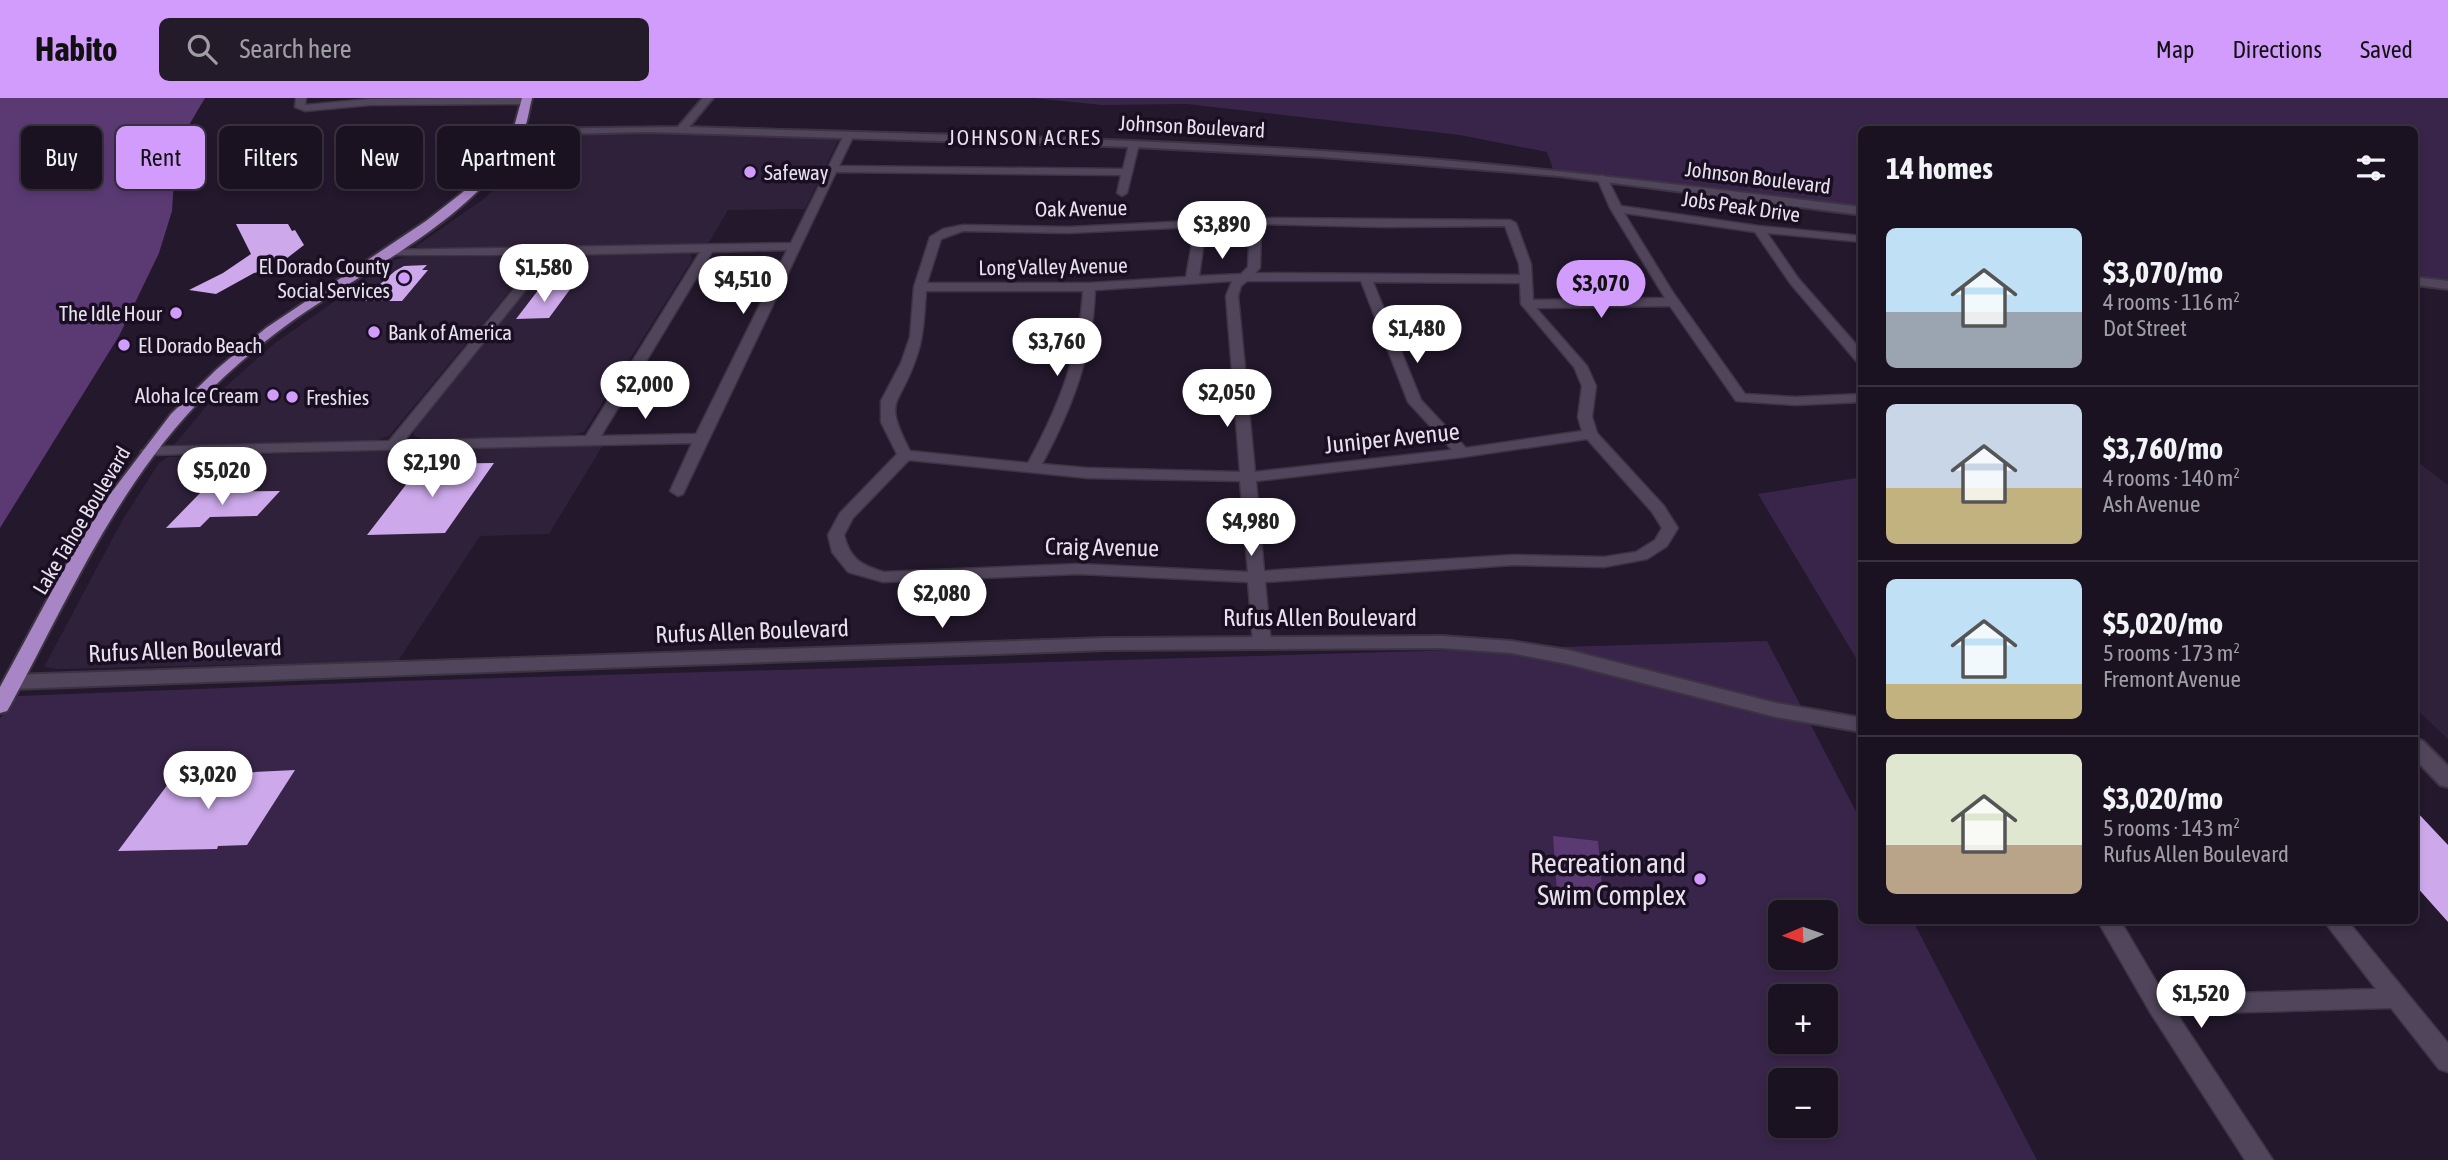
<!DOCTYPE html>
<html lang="en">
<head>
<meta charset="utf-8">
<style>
	:root { --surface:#1a1221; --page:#231b2a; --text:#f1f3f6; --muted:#9f9ea5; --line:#38323f; --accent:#d29cfd }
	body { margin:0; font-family:"Asap Condensed",sans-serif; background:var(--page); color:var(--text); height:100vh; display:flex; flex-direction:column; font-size:26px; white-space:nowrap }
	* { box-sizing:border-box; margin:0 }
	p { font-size:23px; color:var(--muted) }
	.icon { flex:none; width:38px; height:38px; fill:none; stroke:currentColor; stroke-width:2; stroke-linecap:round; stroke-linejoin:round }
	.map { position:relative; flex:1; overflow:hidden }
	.panel { position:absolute; left:1858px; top:28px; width:560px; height:798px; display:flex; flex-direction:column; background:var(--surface); border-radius:10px; box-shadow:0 4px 10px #0003,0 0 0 2px var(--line) }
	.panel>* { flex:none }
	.guide { position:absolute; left:21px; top:28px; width:665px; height:63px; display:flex; gap:14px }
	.needle { width:46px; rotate:268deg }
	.controls { position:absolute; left:1768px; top:802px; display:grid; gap:14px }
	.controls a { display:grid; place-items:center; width:70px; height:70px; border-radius:10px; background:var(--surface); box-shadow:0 4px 10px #0003,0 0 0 2px var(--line); font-size:35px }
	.price { position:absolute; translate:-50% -60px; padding:0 16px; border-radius:24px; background:#fff; color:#222; font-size:23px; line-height:46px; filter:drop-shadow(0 2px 4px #0008) }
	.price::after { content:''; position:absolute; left:50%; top:42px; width:21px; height:16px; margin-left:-10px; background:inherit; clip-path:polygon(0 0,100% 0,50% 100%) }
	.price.current { background:var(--accent); color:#111 }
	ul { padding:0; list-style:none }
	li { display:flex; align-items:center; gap:21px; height:175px; padding:0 28px }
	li+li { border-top:2px solid var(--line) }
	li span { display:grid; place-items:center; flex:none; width:196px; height:140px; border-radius:10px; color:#555 }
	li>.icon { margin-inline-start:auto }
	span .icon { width:84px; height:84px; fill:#fffc; stroke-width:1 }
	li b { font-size:30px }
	h2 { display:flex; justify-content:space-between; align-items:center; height:84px; padding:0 28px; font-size:30px }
	.tag { padding:0 24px; border-radius:10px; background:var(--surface); box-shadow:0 4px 10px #0003,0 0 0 2px var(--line); font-size:24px; line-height:63px }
	.tag.current { background:var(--accent); color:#111 }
	header { display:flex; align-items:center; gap:42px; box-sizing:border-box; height:98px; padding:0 35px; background:var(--accent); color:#111 }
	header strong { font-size:33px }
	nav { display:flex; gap:38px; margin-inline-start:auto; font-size:24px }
	.search { width:490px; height:63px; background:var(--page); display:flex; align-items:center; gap:18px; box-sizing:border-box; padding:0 24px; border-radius:10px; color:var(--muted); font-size:26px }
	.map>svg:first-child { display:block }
	.built { fill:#2f213a }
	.green { fill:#392549; fill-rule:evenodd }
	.water { fill:#5b3a74 }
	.building { fill:#cda9eb }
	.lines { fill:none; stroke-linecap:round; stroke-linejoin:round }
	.minor-casing { stroke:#3c3443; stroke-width:3 }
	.tertiary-casing { stroke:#3c3443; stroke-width:4 }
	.trunk-casing { stroke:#3c3443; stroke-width:4 }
	.minor { fill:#51455b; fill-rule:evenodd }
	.tertiary { fill:#51455b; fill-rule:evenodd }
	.trunk { fill:#a885c4; fill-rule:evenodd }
	.poi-dot { fill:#d29cfd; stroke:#1a0f22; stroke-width:2.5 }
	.labels { text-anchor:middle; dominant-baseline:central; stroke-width:7; stroke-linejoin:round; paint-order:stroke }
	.far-street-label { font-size:21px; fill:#e7e0ed; stroke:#1a0f22 }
	.far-neighbourhood-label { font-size:21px; letter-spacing:2px; fill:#e7e0ed; stroke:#1a0f22 }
	.far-poi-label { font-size:21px; fill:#e7e0ed; stroke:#1a0f22; text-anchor:start }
	.street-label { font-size:24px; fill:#e7e0ed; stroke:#1a0f22 }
	.near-poi-label { font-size:28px; fill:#e7e0ed; stroke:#1a0f22; text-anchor:end }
</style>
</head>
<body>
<header>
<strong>Habito</strong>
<div class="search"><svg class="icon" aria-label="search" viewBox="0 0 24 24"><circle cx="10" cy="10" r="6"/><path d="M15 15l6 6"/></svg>Search here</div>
<nav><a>Map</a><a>Directions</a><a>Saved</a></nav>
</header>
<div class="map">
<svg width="2448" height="1062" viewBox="0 0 2448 1062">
	<rect width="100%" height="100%" fill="#23182c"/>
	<!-- built -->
	<path class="built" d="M563 35H647L839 41 805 111 728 112 707 148 423 151 415 149 485 100 517 68 538 41Z
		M685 155 691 156 692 162 584 334 568 338 424 342 413 337 416 329 552 161 569 157Z
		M526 158 531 159 534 164 389 338 373 343 174 347 215 298 275 245 393 162 407 159Z
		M603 347 549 436 480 438 398 563 58 571 44 569 123 421 159 365 168 359Z
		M2415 362 2448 387V641L2415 610Z"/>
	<!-- green -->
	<path class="green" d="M1033 0H2448V184L2415 180V32H1862V111L1553 71 1547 54 1460 37 1187 6 1102 7Z
		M1862 379V570L1758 396Z
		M1767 543 1862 725V822L1913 823 2037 1062H0V620L18 598 400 583ZM1780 814H1825V859H1780ZM1780 898H1825V943H1780ZM1780 982H1825V1027H1780Z"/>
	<!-- water -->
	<path class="water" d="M0 0H205L176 49 172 113 159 155 119 238 0 430Z
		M1553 738 1598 743 1603 799 1557 794Z"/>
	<!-- building -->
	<path class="building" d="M236 126H288L292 133 295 132 304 147 273 171 254 175 216 196 189 192 223 175 251 156Z
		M427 167 422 172H428L402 203H361L395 173 404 168Z
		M571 190 549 220 516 221 539 191Z
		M494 365 445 435 367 437 422 366Z
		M280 393 257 418 210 419 200 429 166 430 201 394Z
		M295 672 247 747 218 748 217 751 118 753 174 678Z
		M2415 712 2448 747V824L2415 787Z"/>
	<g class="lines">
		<defs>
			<path id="minor" d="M296 0H306L305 7 370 1 527 0 532 3 527 6 370 7 305 13 295 9Z
				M849 34 854 37 839 68 1123 71 1129 46 1134 43 1139 46 1127 95 1122 98 1117 95 1121 77 836 74 683 396 678 398 670 393 692 345 148 357 141 353 148 349 389 343 542 157H388L384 156V152L791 145 844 37ZM787 152 696 336 601 338 712 154ZM700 154 586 338 404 343 554 157Z
				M1602 77 1607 80 1621 108 1759 128 1862 138V144L1767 135 1798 180 1862 253V265L1857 264 1790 185 1755 134 1624 115 1672 193 1745 296 1795 299 1862 296V304L1795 307 1736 303 1670 208 1536 210 1587 268 1596 288 1592 319 1597 335 1664 408 1678 430 1667 448 1647 461 1604 469 1513 467 1265 484 1271 545 1262 551 1253 545 1248 484 1079 476 883 484 848 474 832 454 828 437 840 415 897 356 881 324V303L901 265 910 239 914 189 930 139 943 131 963 127 1068 129 1256 120 1510 122 1516 125 1531 166 1533 202 1665 200 1610 110 1597 80ZM1261 126 1385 129 1505 128 1519 166 1520 177 1255 175 1260 170ZM1250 127 1248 169 1241 176 1199 178 1206 129ZM1195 129 1186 179 1089 185H927L941 141 963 133 1068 135ZM1232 183 1226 198 1240 374 1087 370 1042 366C1072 310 1093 256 1095 192ZM1247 183H1361L1408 304 1452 352 1255 374 1238 198 1241 188ZM1373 184 1520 185 1521 206 1574 269 1582 288 1578 319 1582 333 1466 350 1421 302ZM926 193H1083C1080 256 1058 310 1028 365L910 353C883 300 898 311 915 263 924 240 924 217 926 193ZM1587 341 1652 414 1662 430 1655 442 1636 454 1604 459 1513 457 1264 473 1256 383 1463 359ZM909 362 1087 380 1240 383 1248 474 1079 466 884 474C861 467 850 461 844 437L853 420Z
				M2097 822H2120L2164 897 2376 891 2323 822H2347L2448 945V974L2439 971 2391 910 2177 916 2273 1062H2245L2150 914Z"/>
			<path id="tertiary" d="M703 0H713L689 29C900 36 1111 39 1321 53 1502 64 1682 87 1862 109V117L1559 78 1322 59 1134 49 647 34 517 37 512 34 517 31 678 29Z
				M2415 179 2448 183V191L2415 187Z
				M1442 538 1511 543 1568 552 1776 605 1862 620V634L1776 619 1568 566 1511 555 1442 550 1107 552 13 591 6 589 3 584 6 579 13 577 1107 540Z
				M2415 640 2423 643 2448 668V689L2440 687 2415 661Z"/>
			<path id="trunk" d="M522 0H532C529 11 528 25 522 36 477 120 371 168 295 221 260 246 225 276 196 307 114 394 66 505 10 608L7 613 0 615V589L66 467 108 399 171 316 217 271 266 230 426 123 463 94 493 63 513 33Z"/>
		</defs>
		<!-- minor casing -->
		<use href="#minor" class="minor-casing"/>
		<!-- tertiary casing -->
		<use href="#tertiary" class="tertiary-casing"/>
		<!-- trunk casing -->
		<use href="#trunk" class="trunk-casing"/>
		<!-- minor -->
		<use href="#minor" class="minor"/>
		<!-- tertiary -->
		<use href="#tertiary" class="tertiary"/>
		<!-- trunk -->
		<use href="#trunk" class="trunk"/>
	</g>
	<!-- markers -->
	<g class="poi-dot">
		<circle cx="750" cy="74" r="7"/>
		<circle cx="404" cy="180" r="7"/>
		<circle cx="176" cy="215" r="7"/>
		<circle cx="374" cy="234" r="7"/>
		<circle cx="124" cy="247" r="7"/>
		<circle cx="273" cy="297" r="7"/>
		<circle cx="292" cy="299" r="7"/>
		<circle cx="1700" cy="781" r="7"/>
	</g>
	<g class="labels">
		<!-- far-street labels -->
		<g class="far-street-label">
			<text transform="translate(1192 28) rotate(3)">Johnson Boulevard</text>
			<text transform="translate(1758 79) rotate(7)">Johnson Boulevard</text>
			<text transform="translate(1741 108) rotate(8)">Jobs Peak Drive</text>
			<text transform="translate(1081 110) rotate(-1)">Oak Avenue</text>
			<text transform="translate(1053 168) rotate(-1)">Long Valley Avenue</text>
			<text transform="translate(81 422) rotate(-59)">Lake Tahoe Boulevard</text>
		</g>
		<!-- far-neighbourhood labels -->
		<g class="far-neighbourhood-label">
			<text x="1025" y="39">JOHNSON ACRES</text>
		</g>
		<!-- far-poi labels -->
		<g class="far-poi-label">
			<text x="764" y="74">Safeway</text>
			<text x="390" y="168" text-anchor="end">El Dorado County<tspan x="390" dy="24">Social Services</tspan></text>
			<text x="162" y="215" text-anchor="end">The Idle Hour</text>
			<text x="388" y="234">Bank of America</text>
			<text x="138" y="247">El Dorado Beach</text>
			<text x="259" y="297" text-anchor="end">Aloha Ice Cream</text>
			<text x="306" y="299">Freshies</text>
		</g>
		<!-- street labels -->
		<g class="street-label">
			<text transform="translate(1392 340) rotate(-6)">Juniper Avenue</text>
			<text transform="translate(1102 449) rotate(1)">Craig Avenue</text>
			<text x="1320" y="519">Rufus Allen Boulevard</text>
			<text transform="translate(752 533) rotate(-2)">Rufus Allen Boulevard</text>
			<text transform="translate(185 552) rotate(-2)">Rufus Allen Boulevard</text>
		</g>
		<!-- near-poi labels -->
		<g class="near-poi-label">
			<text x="1686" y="765">Recreation and<tspan x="1686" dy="32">Swim Complex</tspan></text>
		</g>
	</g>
</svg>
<div class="controls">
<a><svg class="needle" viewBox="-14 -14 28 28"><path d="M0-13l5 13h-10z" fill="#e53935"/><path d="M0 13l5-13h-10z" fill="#9f9ea5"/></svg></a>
<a>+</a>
<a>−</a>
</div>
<b class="price" style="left:1222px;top:163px">$3,890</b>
<b class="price" style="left:544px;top:206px">$1,580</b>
<b class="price" style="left:743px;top:218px">$4,510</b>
<b class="price current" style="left:1601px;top:222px">$3,070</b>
<b class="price" style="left:1417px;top:267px">$1,480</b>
<b class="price" style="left:1057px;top:280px">$3,760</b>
<b class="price" style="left:645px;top:323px">$2,000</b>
<b class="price" style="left:1227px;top:331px">$2,050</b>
<b class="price" style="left:432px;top:401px">$2,190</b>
<b class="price" style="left:222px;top:409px">$5,020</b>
<b class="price" style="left:1251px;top:460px">$4,980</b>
<b class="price" style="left:942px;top:532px">$2,080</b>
<b class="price" style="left:208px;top:713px">$3,020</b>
<b class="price" style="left:2201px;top:932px">$1,520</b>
<div class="guide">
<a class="tag">Buy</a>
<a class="tag current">Rent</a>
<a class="tag">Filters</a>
<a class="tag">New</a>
<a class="tag">Apartment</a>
</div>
<section class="panel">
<h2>14 homes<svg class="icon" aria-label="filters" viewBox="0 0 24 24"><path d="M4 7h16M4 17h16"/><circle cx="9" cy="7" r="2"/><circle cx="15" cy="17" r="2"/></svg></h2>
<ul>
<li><span style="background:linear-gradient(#bfe0f5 60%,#9aa5b1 0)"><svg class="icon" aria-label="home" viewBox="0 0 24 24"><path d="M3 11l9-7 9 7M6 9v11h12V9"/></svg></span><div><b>$3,070/mo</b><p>4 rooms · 116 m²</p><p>Dot Street</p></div></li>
<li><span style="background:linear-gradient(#c9d6e8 60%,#c2b280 0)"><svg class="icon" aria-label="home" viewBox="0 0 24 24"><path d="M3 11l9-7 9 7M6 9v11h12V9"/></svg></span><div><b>$3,760/mo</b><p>4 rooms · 140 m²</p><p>Ash Avenue</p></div></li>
<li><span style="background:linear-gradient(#bfe0f5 75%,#c2b280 0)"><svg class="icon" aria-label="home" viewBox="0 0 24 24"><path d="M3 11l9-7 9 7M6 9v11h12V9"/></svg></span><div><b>$5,020/mo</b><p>5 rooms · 173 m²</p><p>Fremont Avenue</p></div></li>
<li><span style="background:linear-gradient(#dfe7d0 65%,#b9a48a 0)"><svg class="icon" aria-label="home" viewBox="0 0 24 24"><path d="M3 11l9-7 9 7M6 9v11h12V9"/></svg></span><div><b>$3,020/mo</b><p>5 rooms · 143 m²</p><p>Rufus Allen Boulevard</p></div></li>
</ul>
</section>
</div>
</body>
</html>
